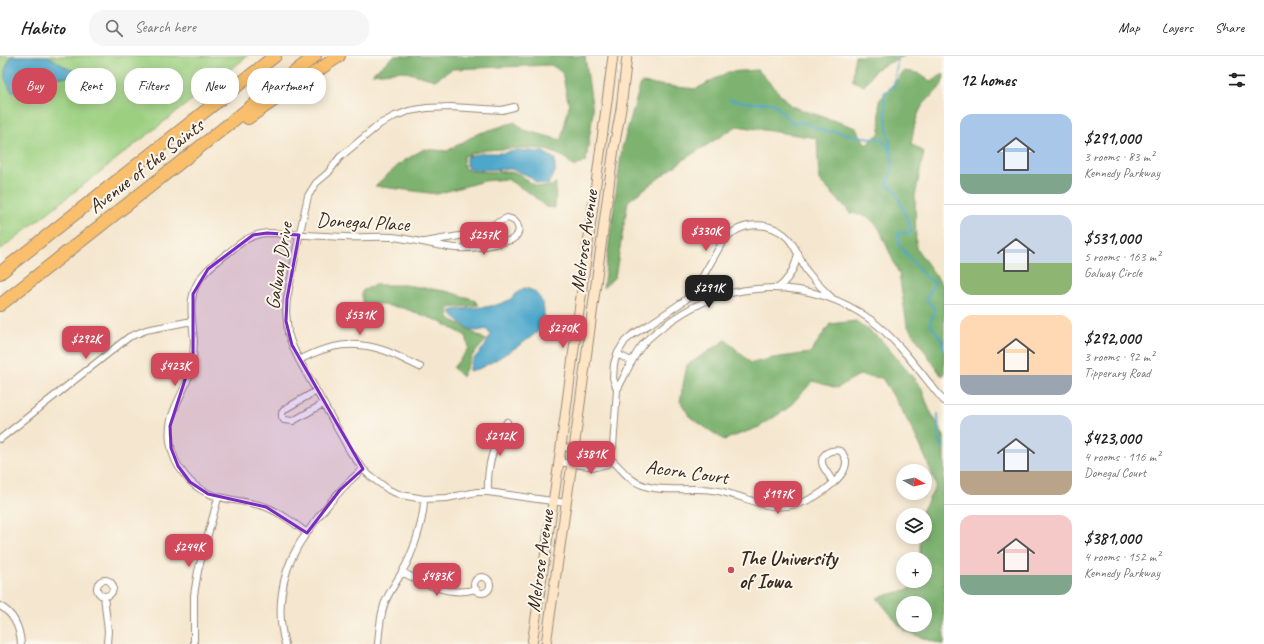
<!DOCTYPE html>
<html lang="en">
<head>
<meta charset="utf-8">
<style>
	:root { --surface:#fff; --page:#f6f6f6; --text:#222; --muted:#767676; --line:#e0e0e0; --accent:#d1495b }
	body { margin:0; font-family:Caveat,sans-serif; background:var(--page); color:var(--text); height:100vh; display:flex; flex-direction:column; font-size:15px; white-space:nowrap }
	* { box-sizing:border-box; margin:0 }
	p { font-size:13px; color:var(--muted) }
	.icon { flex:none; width:22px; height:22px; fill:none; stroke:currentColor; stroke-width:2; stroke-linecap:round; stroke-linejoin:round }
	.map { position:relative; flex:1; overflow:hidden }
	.side { display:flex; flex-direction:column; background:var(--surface); width:320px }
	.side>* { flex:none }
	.top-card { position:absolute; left:12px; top:12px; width:380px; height:36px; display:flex; gap:8px }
	.needle { width:26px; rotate:98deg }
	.fabs { position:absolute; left:896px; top:408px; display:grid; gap:8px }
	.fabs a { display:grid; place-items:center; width:36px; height:36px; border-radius:50%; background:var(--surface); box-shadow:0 2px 10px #0003; font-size:20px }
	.price { position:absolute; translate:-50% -34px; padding:0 9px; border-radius:8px; background:var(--accent); color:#fff; font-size:13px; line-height:26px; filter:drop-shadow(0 1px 2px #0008) }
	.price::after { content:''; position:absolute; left:50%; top:24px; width:12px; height:9px; margin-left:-6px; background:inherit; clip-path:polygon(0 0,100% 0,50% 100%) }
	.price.current { background:#222; color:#fff }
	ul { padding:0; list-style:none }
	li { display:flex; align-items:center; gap:12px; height:100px; padding:0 16px }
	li+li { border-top:1px solid var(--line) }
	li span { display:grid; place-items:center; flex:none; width:112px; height:80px; border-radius:12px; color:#555 }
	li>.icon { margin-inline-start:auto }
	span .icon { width:48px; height:48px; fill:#fffc; stroke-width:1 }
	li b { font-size:17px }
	h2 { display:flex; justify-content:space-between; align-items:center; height:48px; padding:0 16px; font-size:17px }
	.pill { padding:0 14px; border-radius:16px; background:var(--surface); box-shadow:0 2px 10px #0003; font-size:14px; line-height:36px }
	.pill.current { background:var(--accent); color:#fff }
	header { display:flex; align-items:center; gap:24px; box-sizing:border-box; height:56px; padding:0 20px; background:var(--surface); border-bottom:1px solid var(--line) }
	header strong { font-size:19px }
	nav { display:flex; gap:22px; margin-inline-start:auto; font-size:14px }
	.search { width:280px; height:36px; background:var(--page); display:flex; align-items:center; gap:10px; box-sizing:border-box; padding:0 14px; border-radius:16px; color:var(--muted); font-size:15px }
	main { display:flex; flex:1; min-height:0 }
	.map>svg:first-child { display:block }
	.green { fill:#9cd081; stroke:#6c7d50 }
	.forest { fill:#7db26f; stroke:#5c6e46; fill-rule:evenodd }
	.water { fill:#4ea7cb; stroke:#446874 }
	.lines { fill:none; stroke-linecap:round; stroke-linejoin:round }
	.stream { stroke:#4ea7cb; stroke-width:2 }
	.minor-casing { stroke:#988876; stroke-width:8 }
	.secondary-casing { stroke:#988876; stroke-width:11 }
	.motorway-casing { stroke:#988876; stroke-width:14 }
	.minor { stroke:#fff; stroke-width:6 }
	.secondary { stroke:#fde5c5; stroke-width:9 }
	.motorway { stroke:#f9bf6d; stroke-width:12 }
	.marked { fill:#7b2cbf; fill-opacity:0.2; stroke:#7b2cbf; stroke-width:3; stroke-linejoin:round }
	.poi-dot { fill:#d1495b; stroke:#fbf7ec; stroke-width:1.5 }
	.labels { text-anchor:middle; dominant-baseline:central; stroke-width:4; stroke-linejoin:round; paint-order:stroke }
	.street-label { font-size:20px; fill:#3b2a1e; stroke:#fbf7ec }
	.poi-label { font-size:20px; font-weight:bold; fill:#3b2a1e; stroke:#fbf7ec; text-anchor:start }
</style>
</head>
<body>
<header>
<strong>Habito</strong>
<div class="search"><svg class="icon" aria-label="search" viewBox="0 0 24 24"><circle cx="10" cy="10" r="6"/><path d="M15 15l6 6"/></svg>Search here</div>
<nav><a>Map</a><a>Layers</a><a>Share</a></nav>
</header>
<main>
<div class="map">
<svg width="944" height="588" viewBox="0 0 944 588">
	<rect width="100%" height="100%" fill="#fbf7ec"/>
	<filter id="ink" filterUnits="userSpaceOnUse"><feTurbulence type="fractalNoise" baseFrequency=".025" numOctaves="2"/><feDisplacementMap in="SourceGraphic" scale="8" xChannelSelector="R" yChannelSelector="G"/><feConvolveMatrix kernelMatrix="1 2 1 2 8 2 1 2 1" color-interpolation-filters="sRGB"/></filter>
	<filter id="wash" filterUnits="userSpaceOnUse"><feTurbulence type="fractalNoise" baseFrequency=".012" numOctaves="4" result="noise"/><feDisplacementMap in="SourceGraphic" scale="16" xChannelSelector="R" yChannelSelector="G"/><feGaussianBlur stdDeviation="0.9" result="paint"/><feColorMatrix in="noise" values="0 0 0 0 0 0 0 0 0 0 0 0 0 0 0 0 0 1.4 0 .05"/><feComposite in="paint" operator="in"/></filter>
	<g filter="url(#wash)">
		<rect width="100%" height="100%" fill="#f5e7cf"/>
		<!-- green -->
		<path class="green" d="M0 0H248L0 194Z"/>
		<!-- forest -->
		<path class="forest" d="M394 0H585L593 56 586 105 574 111 564 101 544 93 524 92 484 94 463 100 464 112C481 120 501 112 519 118 522 119 525 122 527 124 538 132 543 133 556 128L555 152 546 151 531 138 507 123 484 125 437 138 375 130 402 106 424 93 447 95 477 78 515 66 524 74 561 84 569 50 562 16 551 9 452 13 435 24 402 15 372 18Z
			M855 0H904L876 13 864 30 853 25 854 4Z
			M758 14 791 50 856 72 866 89 880 77 879 45 904 15 918 17 930 25 944 18C944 36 926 40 920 54 915 64 913 77 911 88L924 96 915 140 916 192 944 231V319H941L907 269 899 218 879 172 867 160 851 157 819 124 817 82 737 70 686 102 628 145 615 221 603 232 622 92 641 27 696 33 728 16Z
			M375 229H405L445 235 473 243 479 249 448 252 449 262 486 284 472 300 462 321 453 312 469 292 466 280 439 265 403 252 362 246V235Z
			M856 265 881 284 921 331 929 353 944 380V588H940L904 575 877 542 909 533 914 525H925V503H920V481H925V459H920L936 430C924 392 904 356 882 322L859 319 837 332 813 325 788 352 759 371 724 384 690 361 680 345 687 309 726 284 751 307 773 302 810 297 830 268ZM903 547H925V569H903Z"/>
		<!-- water -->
		<path class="water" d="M11 0H48L69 13 93 20 95 22 59 21 25 39H18L11 35 5 23V14Z
			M518 94 543 96 555 103V116L548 129 537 127 527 119 511 113 474 114 466 110V101L482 97H504Z
			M524 232C533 233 538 238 542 246 545 254 545 267 540 273 535 281 487 310 478 313 475 314 472 314 469 315L472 305 485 290 491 279 486 273C483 274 479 275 476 275 466 274 456 263 450 255 469 250 491 254 509 244 514 241 518 235 524 232Z"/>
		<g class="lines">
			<!-- stream -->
			<path class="stream" d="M898 0 894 30 884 37 887 71 893 109 887 130 894 132 908 165 912 177H898L899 189 925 220 935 227 926 243 935 253 930 268 941 283 944 293
				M730 44 751 47H773L794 68 802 66 827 76 833 75 855 80 881 83 891 96
				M938 358 939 387 944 391"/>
		</g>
	</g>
	<g filter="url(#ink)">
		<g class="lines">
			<defs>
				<path id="minor" d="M514 51 502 54 451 51 427 52 409 55 395 60 380 68 340 101 328 117 316 127 308 140 298 185 287 243 286 255 288 277 292 289 299 304 351 397 363 413 370 420 389 434 401 439 424 443 447 442 477 436H488L566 447
					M480 175 482 191
					M778 232C790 222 795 212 798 197
					M617 298 631 305
					M299 304C328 289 354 283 386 295 398 300 409 306 420 311
					M617 334C626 318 632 301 644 287 652 278 662 271 672 264 731 222 811 221 871 264 898 284 922 319 944 345
					M316 335 285 353 282 357V361L284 364 293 365 323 348
					M0 383 129 281 146 274 192 265
					M561 391C575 393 596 393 608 401 623 412 627 426 649 431 669 436 691 431 712 434 729 436 745 443 762 448 787 455 812 446 831 429 839 422 847 414 846 404L842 396C833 391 818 398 823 410 826 416 831 421 833 427
					M559 406 596 411 607 408 613 391 617 334 613 322 614 308 617 298 625 285 632 279 650 268 684 245 691 239 699 227 723 185C739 166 769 163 788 182 796 191 800 203 806 214 814 225 824 234 833 243
					M488 436C487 406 493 392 507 366
					M307 477C294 467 281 457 266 451 236 441 205 447 184 418 169 400 165 374 175 352 180 339 188 327 191 313 193 304 194 295 194 286 193 262 185 240 203 219 210 210 219 204 228 197 240 187 251 178 267 177 293 178 320 180 346 181 361 182 376 180 392 181 411 183 429 188 448 191 469 195 491 190 511 184 523 178 520 164 507 162L480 175 465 179 425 186
					M402 516C424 528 450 541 476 533
					M474 529a8 8 0 1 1 16 0a8 8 0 1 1-16 0Z
					M97 532a8 8 0 1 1 16 0a8 8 0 1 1-16 0Z
					M104 540 108 575 107 588
					M0 550C14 558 20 573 21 588
					M194 588V539L198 515 218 442
					M285 588C276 556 281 519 298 490 304 480 312 470 319 460 333 443 346 427 363 413
					M378 588C379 574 380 562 384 549 388 537 396 527 402 516 413 498 424 464 424 443"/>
				<path id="secondary" d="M532 588 558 413 613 0
					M546 588 574 393 614 92 621 53 627 0"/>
				<path id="motorway" d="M248 62 339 0
					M0 217 275 0
					M0 249 315 0"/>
			</defs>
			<!-- minor casing -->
			<use href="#minor" class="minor-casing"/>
			<!-- secondary casing -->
			<use href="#secondary" class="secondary-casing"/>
			<!-- motorway casing -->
			<use href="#motorway" class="motorway-casing"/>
			<!-- minor -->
			<use href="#minor" class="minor"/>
			<!-- secondary -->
			<use href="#secondary" class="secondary"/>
			<!-- motorway -->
			<use href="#motorway" class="motorway"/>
		</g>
	</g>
	<!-- marked area -->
	<path class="marked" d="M267 177 299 179 287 243 286 265 292 289 363 413 340 434 307 477 266 451 208 438 190 426 178 410 171 392 170 370 193 299V238L208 213 253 179Z"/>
	<!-- markers -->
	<circle class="poi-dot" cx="731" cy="514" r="4"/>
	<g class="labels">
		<!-- street labels -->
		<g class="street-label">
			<text transform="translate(146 110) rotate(-38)">Avenue of the Saints</text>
			<text transform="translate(363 166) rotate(3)">Donegal Place</text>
			<text transform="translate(584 185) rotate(-82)">Melrose Avenue</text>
			<text transform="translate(279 210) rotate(-81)">Galway Drive</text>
			<text transform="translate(687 416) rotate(8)">Acorn Court</text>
			<text transform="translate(540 505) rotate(-82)">Melrose Avenue</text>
		</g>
		<!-- poi labels -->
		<g class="poi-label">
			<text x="739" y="502">The University<tspan x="739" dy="23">of Iowa</tspan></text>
		</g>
	</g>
</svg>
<div class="fabs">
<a><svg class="needle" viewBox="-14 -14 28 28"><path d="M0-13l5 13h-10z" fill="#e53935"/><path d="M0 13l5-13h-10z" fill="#767676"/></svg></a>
<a><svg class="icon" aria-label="layers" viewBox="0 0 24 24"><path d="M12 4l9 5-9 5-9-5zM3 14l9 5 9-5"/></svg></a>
<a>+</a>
<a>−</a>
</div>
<b class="price" style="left:706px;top:196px">$330K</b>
<b class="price" style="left:484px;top:200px">$257K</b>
<b class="price current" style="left:709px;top:253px">$291K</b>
<b class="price" style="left:360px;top:280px">$531K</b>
<b class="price" style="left:563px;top:293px">$270K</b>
<b class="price" style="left:86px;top:304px">$292K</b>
<b class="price" style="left:175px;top:331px">$423K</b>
<b class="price" style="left:500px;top:401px">$212K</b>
<b class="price" style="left:591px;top:419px">$381K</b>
<b class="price" style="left:778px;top:459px">$197K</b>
<b class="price" style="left:189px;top:512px">$244K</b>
<b class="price" style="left:437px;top:541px">$483K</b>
<div class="top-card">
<a class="pill current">Buy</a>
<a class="pill">Rent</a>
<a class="pill">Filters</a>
<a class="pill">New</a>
<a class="pill">Apartment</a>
</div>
</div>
<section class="side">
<h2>12 homes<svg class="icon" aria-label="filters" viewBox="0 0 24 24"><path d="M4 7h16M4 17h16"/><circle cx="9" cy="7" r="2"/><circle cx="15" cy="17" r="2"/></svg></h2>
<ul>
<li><span style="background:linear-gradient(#a9c7e8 75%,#7fa58c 0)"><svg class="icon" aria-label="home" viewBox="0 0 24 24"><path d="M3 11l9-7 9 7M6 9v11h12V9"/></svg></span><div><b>$291,000</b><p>3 rooms · 83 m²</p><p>Kennedy Parkway</p></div></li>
<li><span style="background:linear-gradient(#c9d6e8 60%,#8fb573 0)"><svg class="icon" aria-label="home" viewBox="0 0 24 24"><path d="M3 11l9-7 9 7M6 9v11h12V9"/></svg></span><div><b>$531,000</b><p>5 rooms · 163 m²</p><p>Galway Circle</p></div></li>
<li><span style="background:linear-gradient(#ffd9b3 75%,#9aa5b1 0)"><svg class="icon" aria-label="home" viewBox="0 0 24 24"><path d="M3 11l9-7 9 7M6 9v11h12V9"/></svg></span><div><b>$292,000</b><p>3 rooms · 92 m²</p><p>Tipperary Road</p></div></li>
<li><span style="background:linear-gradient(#c9d6e8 70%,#b9a48a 0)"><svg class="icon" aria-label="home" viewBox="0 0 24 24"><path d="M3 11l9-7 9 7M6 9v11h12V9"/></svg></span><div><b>$423,000</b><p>4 rooms · 116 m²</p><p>Donegal Court</p></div></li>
<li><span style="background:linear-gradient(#f6c9c9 75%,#7fa58c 0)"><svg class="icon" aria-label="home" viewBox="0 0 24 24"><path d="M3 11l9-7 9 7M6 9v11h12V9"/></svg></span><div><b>$381,000</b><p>4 rooms · 152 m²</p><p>Kennedy Parkway</p></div></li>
</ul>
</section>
</main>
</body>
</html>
